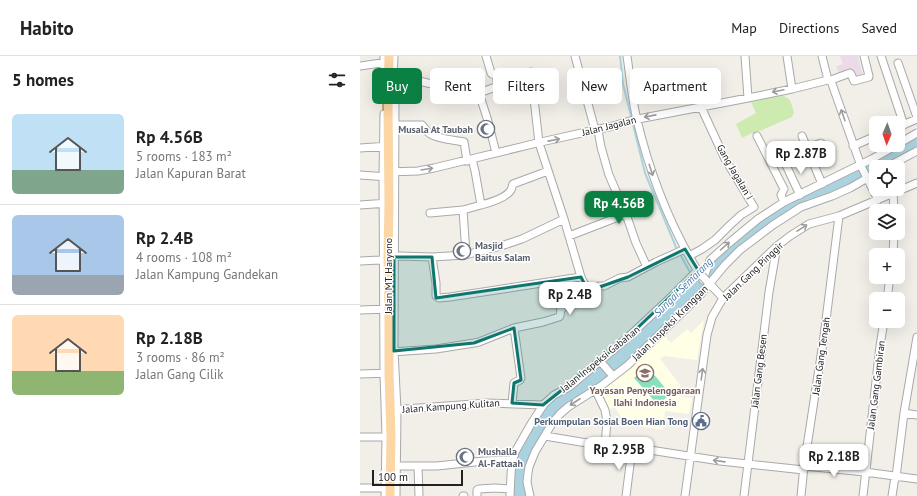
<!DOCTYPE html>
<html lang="en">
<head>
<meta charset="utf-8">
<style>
	:root { --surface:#fff; --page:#f6f6f6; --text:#222; --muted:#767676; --line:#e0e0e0; --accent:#0b8043 }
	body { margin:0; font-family:"PT Sans",sans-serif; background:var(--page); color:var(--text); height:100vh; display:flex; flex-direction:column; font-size:15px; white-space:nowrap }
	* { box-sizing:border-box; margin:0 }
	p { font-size:13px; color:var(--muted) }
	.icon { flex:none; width:22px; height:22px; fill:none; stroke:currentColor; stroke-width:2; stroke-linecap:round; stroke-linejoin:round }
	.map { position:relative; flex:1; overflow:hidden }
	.side { display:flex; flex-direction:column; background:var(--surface); width:360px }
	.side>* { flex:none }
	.guide { position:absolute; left:12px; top:12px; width:380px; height:36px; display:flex; gap:8px }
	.needle { width:26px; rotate:182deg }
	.fabs { position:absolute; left:509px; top:60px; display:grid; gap:8px }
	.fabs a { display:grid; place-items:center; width:36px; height:36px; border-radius:6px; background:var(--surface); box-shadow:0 4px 16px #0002; font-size:20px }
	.scale { position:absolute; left:12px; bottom:10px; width:91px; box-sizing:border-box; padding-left:4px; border:2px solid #222; border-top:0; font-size:11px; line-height:14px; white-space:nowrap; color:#222; -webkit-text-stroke:3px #fff; paint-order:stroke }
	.price { position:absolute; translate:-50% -34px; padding:0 9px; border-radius:8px; background:#fff; color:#222; font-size:13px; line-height:26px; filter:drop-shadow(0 1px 2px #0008) }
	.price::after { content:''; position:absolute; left:50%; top:24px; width:12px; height:9px; margin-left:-6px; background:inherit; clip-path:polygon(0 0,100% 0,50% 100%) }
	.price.active { background:var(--accent); color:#fff }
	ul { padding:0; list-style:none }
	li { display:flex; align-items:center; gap:12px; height:100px; padding:0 12px }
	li+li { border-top:1px solid var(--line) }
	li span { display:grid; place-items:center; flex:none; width:112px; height:80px; border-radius:6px; color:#555 }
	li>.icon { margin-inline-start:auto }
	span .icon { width:48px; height:48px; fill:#fffc; stroke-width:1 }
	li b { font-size:17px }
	h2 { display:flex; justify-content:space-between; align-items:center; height:48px; padding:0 12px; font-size:17px }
	.pill { padding:0 14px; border-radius:6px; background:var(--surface); box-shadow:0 4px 16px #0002; font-size:14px; line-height:36px }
	.pill.active { background:var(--accent); color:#fff }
	header { display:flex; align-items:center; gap:24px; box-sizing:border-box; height:56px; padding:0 20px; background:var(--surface); border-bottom:1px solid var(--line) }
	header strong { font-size:19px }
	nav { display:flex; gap:22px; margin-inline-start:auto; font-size:14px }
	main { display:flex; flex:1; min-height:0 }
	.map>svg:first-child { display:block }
	.industrial { fill:#ebdbe8 }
	.education { fill:#ffffe5 }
	.grass { fill:#cdebb0 }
	.pitch { fill:#88e0be }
	.water { fill:#aad3df }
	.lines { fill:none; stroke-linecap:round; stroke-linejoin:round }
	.stream { stroke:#aad3df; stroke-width:2 }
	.minor-casing { stroke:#a9a9a9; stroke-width:9 }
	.major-casing { stroke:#a06b00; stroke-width:11 }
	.minor { stroke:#fff; stroke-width:7 }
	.major { stroke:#fcd6a4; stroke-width:9 }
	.minor-bridge-casing { stroke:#a9a9a9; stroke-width:9; stroke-linecap:butt }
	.minor-bridge { stroke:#fff; stroke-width:7 }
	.oneway { stroke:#9c9c9c }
	.marked { fill:#0f766e; fill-opacity:0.2; stroke:#0f766e; stroke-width:3; stroke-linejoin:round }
	.labels { text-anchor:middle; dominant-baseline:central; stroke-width:3; stroke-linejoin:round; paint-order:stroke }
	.street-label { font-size:10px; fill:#222; stroke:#fff }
	.worship-label { font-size:10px; font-weight:bold; fill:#5b616d; stroke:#fff; text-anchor:start }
	.education-label { font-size:10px; font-weight:bold; fill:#785e54; stroke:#fff }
	.service-label { font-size:10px; font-weight:bold; fill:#4e5e75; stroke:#fff; text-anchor:end }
	.water-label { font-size:11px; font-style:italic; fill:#4a7aab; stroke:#fff }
</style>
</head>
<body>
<header>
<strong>Habito</strong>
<nav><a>Map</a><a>Directions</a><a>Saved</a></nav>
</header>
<main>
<section class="side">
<h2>5 homes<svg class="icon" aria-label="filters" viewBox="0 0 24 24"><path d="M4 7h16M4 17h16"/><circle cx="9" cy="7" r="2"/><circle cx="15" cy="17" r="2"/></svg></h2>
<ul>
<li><span style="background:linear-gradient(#bfe0f5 70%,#7fa58c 0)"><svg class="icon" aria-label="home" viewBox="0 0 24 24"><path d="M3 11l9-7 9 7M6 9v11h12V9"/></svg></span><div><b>Rp 4.56B</b><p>5 rooms · 183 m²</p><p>Jalan Kapuran Barat</p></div></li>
<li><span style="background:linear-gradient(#a9c7e8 75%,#9aa5b1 0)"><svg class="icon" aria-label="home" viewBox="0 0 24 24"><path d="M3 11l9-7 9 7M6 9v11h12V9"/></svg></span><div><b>Rp 2.4B</b><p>4 rooms · 108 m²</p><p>Jalan Kampung Gandekan</p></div></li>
<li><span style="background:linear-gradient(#ffd9b3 70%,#8fb573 0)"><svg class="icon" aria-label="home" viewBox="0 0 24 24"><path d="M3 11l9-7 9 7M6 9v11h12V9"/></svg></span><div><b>Rp 2.18B</b><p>3 rooms · 86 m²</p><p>Jalan Gang Cilik</p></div></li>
</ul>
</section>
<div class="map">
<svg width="557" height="440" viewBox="0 0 557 440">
	<rect width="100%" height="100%" fill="#f2efe9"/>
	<!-- industrial -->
	<path class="industrial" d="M480 0H498L503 20 493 23 490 15 479 18 476 10 483 8Z"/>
	<!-- education -->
	<path class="education" d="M344 264 337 304 304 300 300 303 321 330 313 337 319 338V340L332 342 329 358 305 355 303 374 282 371V368L268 366V369L265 368 255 351 246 355 237 335 302 277 311 287 327 273 331 277Z"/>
	<!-- grass -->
	<path class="grass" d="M423 39 430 44 434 56 432 61 393 78 392 77 382 82 376 68 396 57 391 46Z"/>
	<!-- pitch -->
	<path class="pitch" d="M287 310 310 338 298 349 274 322Z"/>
	<!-- water -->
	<path class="water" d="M557 79V93L523 111H516V114L485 131 447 144 437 149 396 177 384 186 361 208 344 228 338 238 321 255 301 272 294 281 256 316 202 352 165 420 166 440H151L153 407 184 349 231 317 270 284 324 234 364 194 376 183 420 152Z"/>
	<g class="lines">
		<!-- stream -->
		<path class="stream" d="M260 0 263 28 285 117 316 191 331 218"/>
		<defs>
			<path id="minor" d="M24 0V16
				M34 0 33 25 35 41 34 295 37 354 36 440
				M126 0 131 17 132 18 136 19 138 31
				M215 0 235 74
				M267 0C270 21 272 43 277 64 290 118 310 170 339 217
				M385 0 388 42
				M427 0 432 33
				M462 0 468 24
				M521 0 544 69
				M538 7 557 61
				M0 10 28 6
				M171 16 179 87 204 163 221 221 228 235
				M471 24 490 17 491 18 494 25 509 21V20L504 0
				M29 25 39 24 59 25 80 30 100 37 109 38 119 37 152 25
				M119 37 128 65 136 97
				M24 58 23 120 24 317 26 381 25 440
				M30 69H62C64 71 65 73 66 74 72 83 94 84 104 86L107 105
				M538 71 557 63
				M238 74 241 91 249 119 266 158 276 187 287 211
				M397 80 424 133
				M442 80 462 128
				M538 88 557 77
				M493 90 516 80
				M0 92 28 90
				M447 92 461 87
				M425 107 440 139
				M527 111 557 95
				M28 116 58 115 74 112 181 86 253 70 273 64 388 42 432 33 468 24 471 25 501 110 518 144
				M0 119 28 121
				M424 133 421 139 424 146
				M533 136 534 155
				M0 149 28 147
				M121 149C129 147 146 142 151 134 152 132 152 130 153 128L188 115
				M70 157 103 154
				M209 180 266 158
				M106 198 103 154 121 149 115 115 112 103
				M533 199 534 177
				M329 200 342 193 355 184 369 170 381 159 394 151 365 103 341 51
				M72 201 76 227V240L79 242 90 241 221 221
				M0 205 20 204 40 200 72 201 105 199 141 190 162 183 204 163
				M347 225 363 242
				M527 243 530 221
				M0 254 28 253
				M31 296 76 293 114 287 119 286 154 272 183 266 199 261 200 260 201 252 205 251 216 246 219 244 222 239 228 235 234 232 239 230H244L260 222 268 221 296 206 325 193
				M240 305 253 320
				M0 318 29 317
				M235 333 245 354 247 365 245 390
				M152 347 154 327 160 324 161 322 154 272
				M32 354 127 347 183 349
				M544 357 557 359
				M185 380 245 390 290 394 360 405 444 414
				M0 381H30
				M34 410H77L124 405 153 404
				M58 410 59 440
				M444 410 505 416 557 423
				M536 421 544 357 557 281
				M0 432H30
				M103 440H104
				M117 440V434L119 433 135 432 150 433
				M150 440 151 419 152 407 155 396 171 368 184 348 194 339 209 331 265 284 311 241 338 214 343 224 350 204 369 187 398 163 424 146 512 103 537 89
				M170 440 167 426 168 417 169 411 175 396 193 366 200 358 208 351 241 330 268 309 341 238 365 209 380 194 413 169 441 151 472 140 490 132 516 117
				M266 440 272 393
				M325 440 347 279 352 261 363 242 417 190 430 180 449 168 479 160 557 127
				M384 440 409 236 417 190
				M441 440 444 410 464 280 479 160
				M503 440 520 290 524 265
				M532 440 535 421"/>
			<path id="major" d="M29 0 28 47 29 147 28 202 29 253V317L31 381 30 440"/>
		</defs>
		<!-- minor casing -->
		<use href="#minor" class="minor-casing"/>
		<!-- major casing -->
		<use href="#major" class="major-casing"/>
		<!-- minor -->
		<use href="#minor" class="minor"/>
		<!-- major -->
		<use href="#major" class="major"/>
		<defs>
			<path id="minor-bridge" d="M339 217 347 225"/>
		</defs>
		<!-- minor-bridge casing -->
		<use href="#minor-bridge" class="minor-bridge-casing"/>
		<!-- minor-bridge -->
		<use href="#minor-bridge" class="minor-bridge"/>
	</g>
	<!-- one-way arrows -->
	<defs><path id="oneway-shaft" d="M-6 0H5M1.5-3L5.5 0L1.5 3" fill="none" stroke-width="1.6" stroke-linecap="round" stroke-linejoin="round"/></defs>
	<g class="oneway">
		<use href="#oneway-shaft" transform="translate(418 35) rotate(168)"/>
		<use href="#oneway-shaft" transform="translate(483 59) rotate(-109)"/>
		<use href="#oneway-shaft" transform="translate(290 60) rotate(169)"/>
		<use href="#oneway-shaft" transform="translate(194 84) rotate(-11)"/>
		<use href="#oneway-shaft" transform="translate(67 113) rotate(-9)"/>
		<use href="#oneway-shaft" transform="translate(291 114) rotate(72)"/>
		<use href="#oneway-shaft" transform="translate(442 172) rotate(-32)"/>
		<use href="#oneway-shaft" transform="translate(365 190) rotate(-42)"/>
		<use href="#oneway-shaft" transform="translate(342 318) rotate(-82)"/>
		<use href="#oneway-shaft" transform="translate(215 346) rotate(147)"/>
		<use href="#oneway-shaft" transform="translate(359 405) rotate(-172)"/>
	</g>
	<!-- marked area -->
	<path class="marked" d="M325 193 338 214 265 284 183 349 152 347 154 327 161 324 154 272 114 287 34 295V201H72L76 242 221 221 228 235 268 221Z"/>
	<!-- icons -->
	<defs>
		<symbol id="mosque-ring" viewBox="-11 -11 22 22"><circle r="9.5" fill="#fff" stroke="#6b7280" stroke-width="1.5"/><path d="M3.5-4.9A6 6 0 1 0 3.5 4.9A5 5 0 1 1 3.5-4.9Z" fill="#6b7280"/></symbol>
		<symbol id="school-ring" viewBox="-11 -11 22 22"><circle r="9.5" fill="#fff" stroke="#8d6e63" stroke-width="1.5"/><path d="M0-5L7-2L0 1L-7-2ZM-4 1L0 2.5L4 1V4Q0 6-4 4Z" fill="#8d6e63"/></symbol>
		<symbol id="civic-ring" viewBox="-11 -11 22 22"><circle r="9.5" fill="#fff" stroke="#5c6f8a" stroke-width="1.5"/><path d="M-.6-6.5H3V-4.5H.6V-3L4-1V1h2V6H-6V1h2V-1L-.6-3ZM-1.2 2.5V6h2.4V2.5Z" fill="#5c6f8a"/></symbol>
	</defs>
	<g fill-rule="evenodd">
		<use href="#mosque-ring" x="116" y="63" width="20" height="20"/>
		<use href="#mosque-ring" x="92" y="185" width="20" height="20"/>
		<use href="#school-ring" x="275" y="307" width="20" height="20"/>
		<use href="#civic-ring" x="331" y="355" width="20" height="20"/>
		<use href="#mosque-ring" x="95" y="391" width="20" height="20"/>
	</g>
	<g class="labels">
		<!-- street labels -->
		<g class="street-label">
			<text transform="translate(249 70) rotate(-14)">Jalan Jagalan</text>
			<text transform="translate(375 116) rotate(60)">Gang Jagalan I</text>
			<text transform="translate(393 215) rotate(-44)">Jalan Gang Pinggir</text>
			<text transform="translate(28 220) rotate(-90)">Jalan MT. Haryono</text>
			<text transform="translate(310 267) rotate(-45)">Jalan Inspeksi Kranggan</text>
			<text transform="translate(461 300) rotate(-82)">Jalan Gang Tengah</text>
			<text transform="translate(240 303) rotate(-39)">Jalan Inspeksi Gabahan</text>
			<text transform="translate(399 315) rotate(-83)">Jalan Gang Besen</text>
			<text transform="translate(516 329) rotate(-83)">Jalan Gang Gambiran</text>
			<text transform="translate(91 350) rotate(-4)">Jalan Kampung Kulitan</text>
		</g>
		<!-- worship labels -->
		<g class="worship-label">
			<text x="113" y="73" text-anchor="end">Musala At Taubah</text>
			<text x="115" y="189">Masjid<tspan x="115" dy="12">Baitus Salam</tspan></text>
			<text x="118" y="395">Mushalla<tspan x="118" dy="12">Al-Fattaah</tspan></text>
		</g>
		<!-- education labels -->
		<g class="education-label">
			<text x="285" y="334">Yayasan Penyelenggaraan<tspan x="285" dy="12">Ilahi Indonesia</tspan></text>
		</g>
		<!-- service labels -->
		<g class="service-label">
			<text x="328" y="365">Perkumpulan Sosial Boen Hian Tong</text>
		</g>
		<!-- water labels -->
		<g class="water-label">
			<text transform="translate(323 231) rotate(-45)">Sungai Semarang</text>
		</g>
	</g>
</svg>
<div class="fabs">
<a><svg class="needle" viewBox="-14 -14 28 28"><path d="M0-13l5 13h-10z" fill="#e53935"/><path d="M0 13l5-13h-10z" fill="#767676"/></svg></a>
<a><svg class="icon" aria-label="locate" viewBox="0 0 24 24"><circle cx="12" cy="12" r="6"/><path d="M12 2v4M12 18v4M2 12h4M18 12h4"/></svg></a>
<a><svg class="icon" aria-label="layers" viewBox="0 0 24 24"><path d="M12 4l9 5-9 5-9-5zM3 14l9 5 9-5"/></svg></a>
<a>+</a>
<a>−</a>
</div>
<div class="scale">100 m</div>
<b class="price" style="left:441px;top:119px">Rp 2.87B</b>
<b class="price active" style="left:259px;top:169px">Rp 4.56B</b>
<b class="price" style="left:210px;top:260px">Rp 2.4B</b>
<b class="price" style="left:259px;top:415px">Rp 2.95B</b>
<b class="price" style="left:474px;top:422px">Rp 2.18B</b>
<div class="guide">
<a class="pill active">Buy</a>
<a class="pill">Rent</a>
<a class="pill">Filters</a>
<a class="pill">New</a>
<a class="pill">Apartment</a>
</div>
</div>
</main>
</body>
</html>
